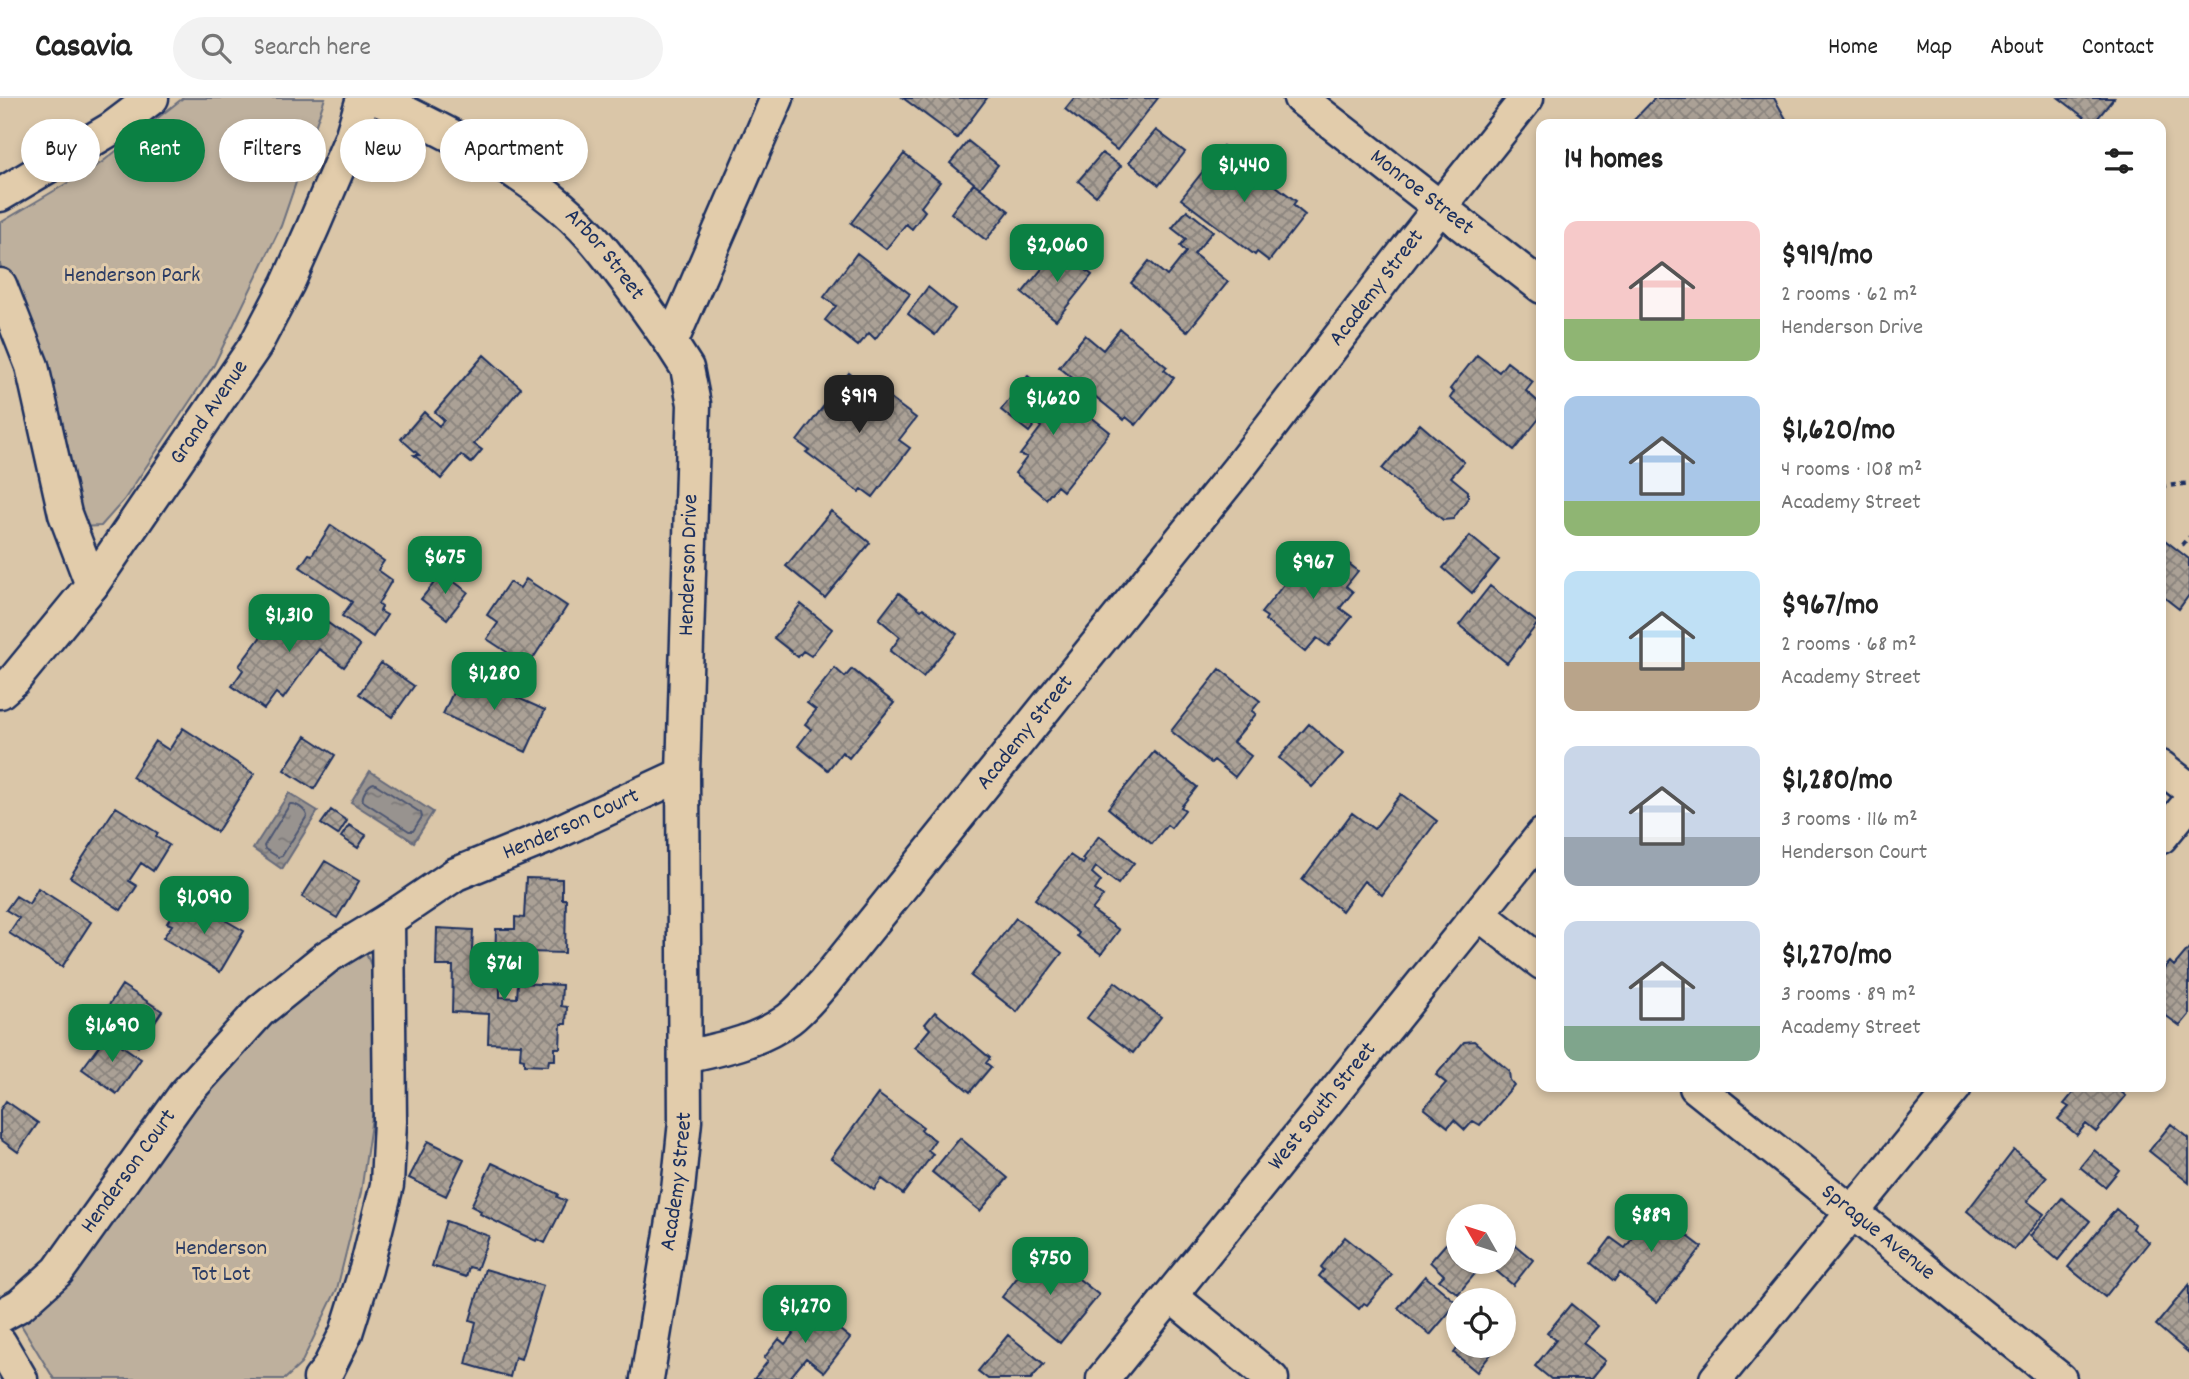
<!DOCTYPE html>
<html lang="en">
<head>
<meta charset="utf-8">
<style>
	:root { --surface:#fff; --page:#f2f2f2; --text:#222; --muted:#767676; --line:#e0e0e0; --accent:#0b8043 }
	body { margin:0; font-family:Dekko,sans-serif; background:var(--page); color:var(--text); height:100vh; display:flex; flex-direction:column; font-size:26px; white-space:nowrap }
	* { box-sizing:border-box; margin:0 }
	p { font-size:23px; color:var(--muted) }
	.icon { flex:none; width:38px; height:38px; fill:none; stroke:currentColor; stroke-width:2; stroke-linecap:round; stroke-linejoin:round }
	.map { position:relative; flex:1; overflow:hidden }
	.drawer { position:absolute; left:1536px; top:21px; width:630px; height:973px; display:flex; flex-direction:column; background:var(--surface); border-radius:14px; box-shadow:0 4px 10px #0003 }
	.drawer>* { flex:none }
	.top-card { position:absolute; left:21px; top:21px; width:665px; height:63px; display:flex; gap:14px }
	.needle { width:46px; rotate:309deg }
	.buttons { position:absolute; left:1446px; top:1106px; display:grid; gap:14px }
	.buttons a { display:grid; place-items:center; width:70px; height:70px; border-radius:50%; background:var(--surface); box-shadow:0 4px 10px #0003; font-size:35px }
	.price { position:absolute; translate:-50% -60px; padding:0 16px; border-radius:14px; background:var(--accent); color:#fff; font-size:23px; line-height:46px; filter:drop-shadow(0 2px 4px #0008) }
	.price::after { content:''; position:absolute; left:50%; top:42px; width:21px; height:16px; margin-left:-10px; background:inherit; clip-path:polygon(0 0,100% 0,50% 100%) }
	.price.current { background:#222; color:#fff }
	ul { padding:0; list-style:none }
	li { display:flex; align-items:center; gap:21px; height:175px; padding:0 28px }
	li span { display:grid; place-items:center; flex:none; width:196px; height:140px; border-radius:14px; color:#555 }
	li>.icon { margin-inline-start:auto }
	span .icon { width:84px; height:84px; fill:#fffc; stroke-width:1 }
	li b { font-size:30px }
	h2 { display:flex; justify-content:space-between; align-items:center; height:84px; padding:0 28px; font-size:30px }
	.tag { padding:0 24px; border-radius:32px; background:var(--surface); box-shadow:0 4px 10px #0003; font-size:24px; line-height:63px }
	.tag.current { background:var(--accent); color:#fff }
	header { display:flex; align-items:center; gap:42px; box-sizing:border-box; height:98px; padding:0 35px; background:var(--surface); border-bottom:2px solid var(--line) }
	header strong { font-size:33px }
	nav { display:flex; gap:38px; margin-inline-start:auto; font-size:24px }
	.search { width:490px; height:63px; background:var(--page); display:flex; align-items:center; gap:18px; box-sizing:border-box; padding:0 24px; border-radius:38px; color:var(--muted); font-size:26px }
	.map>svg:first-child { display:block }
	.green { fill:#beb09d; stroke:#6c707e; stroke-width:2 }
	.water { fill:url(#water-ripples); stroke:#666b7b; stroke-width:2 }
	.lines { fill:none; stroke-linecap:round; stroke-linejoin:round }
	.shore { stroke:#4d5772; stroke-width:2 }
	.building { fill:url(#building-cross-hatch); stroke:#1b2f5e; stroke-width:2 }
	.minor-casing { stroke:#1b2f5e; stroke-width:37 }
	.path { stroke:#1b2f5e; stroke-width:4.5; stroke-dasharray:5 5; stroke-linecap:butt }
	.minor { stroke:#e2ccab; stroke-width:32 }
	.labels { text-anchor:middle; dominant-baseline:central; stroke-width:6; stroke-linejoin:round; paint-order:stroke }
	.street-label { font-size:23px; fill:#1b2f5e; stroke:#e2ccab }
	.park-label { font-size:23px; fill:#2b3c64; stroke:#e2ccab }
</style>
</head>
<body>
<header>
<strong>Casavia</strong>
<div class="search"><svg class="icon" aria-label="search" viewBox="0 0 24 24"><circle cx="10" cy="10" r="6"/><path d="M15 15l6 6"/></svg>Search here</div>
<nav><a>Home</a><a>Map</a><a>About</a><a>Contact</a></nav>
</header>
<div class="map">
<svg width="2189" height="1281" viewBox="0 0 2189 1281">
	<defs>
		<pattern id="water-ripples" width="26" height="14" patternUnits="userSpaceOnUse" patternTransform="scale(1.75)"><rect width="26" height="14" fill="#98938f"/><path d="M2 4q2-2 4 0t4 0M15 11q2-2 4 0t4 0" fill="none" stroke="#7b7878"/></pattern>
		<pattern id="building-cross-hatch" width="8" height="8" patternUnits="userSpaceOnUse" patternTransform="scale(1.75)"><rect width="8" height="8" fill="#aba196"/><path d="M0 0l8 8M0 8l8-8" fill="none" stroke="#8a847e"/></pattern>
	</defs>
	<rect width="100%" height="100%" fill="#dac6a8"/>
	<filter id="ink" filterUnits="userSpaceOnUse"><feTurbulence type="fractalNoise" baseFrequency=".0143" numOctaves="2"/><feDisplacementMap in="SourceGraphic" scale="14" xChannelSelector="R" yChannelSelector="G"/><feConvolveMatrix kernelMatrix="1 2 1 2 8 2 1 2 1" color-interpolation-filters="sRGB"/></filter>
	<g filter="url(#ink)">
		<!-- green -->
		<path class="green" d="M183 0H325L281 128 214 267 124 402 101 428 79 429 30 230 0 167V125L101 65Z
			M363 849 371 867 376 992 361 1094 337 1191 301 1266 285 1281H54L20 1225 200 988 273 909Z"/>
		<!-- water -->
		<path class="water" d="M370 673 433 714 414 744 351 704Z
			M289 695 318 713 282 771 253 751Z"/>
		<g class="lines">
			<!-- shore -->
			<path class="shore" d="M374 685 421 715 422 719 413 733H409L363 703C361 697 369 686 374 685Z
				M290 706C296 705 306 712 307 718L282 758 278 759 265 751 264 748Z"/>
		</g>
		<!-- building -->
		<path class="building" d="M903 0H987L957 40Z
			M1074 0H1158L1117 52 1065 11Z
			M1655 0H1774L1789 26H1630Z
			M2059 0H2114L2093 26Z
			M1156 32 1185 54 1159 87 1129 64Z
			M968 43 998 67 980 90 950 65Z
			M1223 48 1296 103 1293 107 1305 117 1269 163 1257 154 1255 157 1181 101Z
			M1102 55 1121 68 1096 98 1078 83Z
			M904 56 940 84 921 109 925 113 912 131 906 126 886 151 851 125Z
			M974 85 1009 113 986 142 951 115Z
			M1187 112 1213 133 1194 156 1228 184 1187 234 1131 185 1149 163 1167 178 1186 154 1180 148 1186 141 1172 130Z
			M1059 150 1092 177 1056 222 1022 195Z
			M857 155 910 196 875 241 869 235 858 248 825 222 836 208 824 199Z
			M928 189 955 211 935 237 908 216Z
			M1120 231 1167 269 1164 272 1174 280 1136 327 1126 319 1124 322 1059 269 1085 237 1103 252Z
			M484 257 521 290 474 346 482 352 471 365 461 357 441 381 414 357H419L401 341 424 314 439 328 444 322 435 314Z
			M1477 257 1499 274 1507 264 1533 284 1526 293 1542 307V317L1514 352 1450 300 1454 294 1450 291Z
			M849 275 858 282 860 278 916 320 899 342 910 350 873 399 862 391 859 394 806 354 809 352 797 343Z
			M1028 278 1056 301 1061 295 1110 334 1063 393 1057 388 1046 401 1015 375 1027 359 1020 357 1041 329 1036 325 1029 334 1001 312Z
			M1420 326 1464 364 1451 379 1468 393V400L1453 421 1443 422 1382 371Z
			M831 413 870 445 825 500 786 468Z
			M331 427 384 463 378 472 392 482 378 506 382 509 380 513 387 517 373 539 342 518 352 504 300 469 309 456 312 457Z
			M1470 438 1499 462 1472 495 1443 470Z
			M2161 439 2189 461V497L2179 511 2161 497Z
			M1326 447 1358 473 1346 488 1353 494 1340 510 1352 519 1328 548 1317 540 1305 554 1265 522 1267 519 1261 515 1305 460 1311 465Z
			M442 475 468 494 447 521 421 501Z
			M526 481 567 508 528 568 487 541 498 525 487 517 509 484 520 490Z
			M1490 488 1538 525 1507 565 1459 527Z
			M899 495 921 512 923 510 957 536 923 579 890 553 900 539 879 521Z
			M288 502 325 529 328 525 360 548 344 569 319 551 283 601 276 595 264 611 232 588 243 572 239 568Z
			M801 506 832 531 811 558 803 553 798 559 774 540Z
			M381 565 414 588 392 619 359 596Z
			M835 570 845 579 852 571 894 605 849 660 842 654 828 672 798 648 811 631 805 626 816 612 807 605Z
			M1220 571 1260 603 1252 613 1256 616 1233 644 1251 658 1235 679 1214 662 1211 665 1171 633Z
			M462 575 545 612 526 654 443 616Z
			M1309 626 1343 656 1312 689 1279 660Z
			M183 630 254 676 217 734 132 679 155 643 169 652Z
			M306 638 335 657 314 691 284 672Z
			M1154 654 1197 689 1181 709 1185 712 1171 730 1167 727 1152 746 1108 710Z
			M1401 696 1437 723 1382 797 1364 783 1342 813 1302 782 1352 715 1374 731Z
			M116 709 158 735 156 739 169 747 153 773 141 765 129 783 137 788 121 812 70 779Z
			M331 712 347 723 338 737 321 726Z
			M349 727 366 737 358 750 341 739Z
			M1099 738 1134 765 1118 786 1096 769 1092 775 1101 783 1095 792 1103 798 1092 812 1119 832 1101 856 1077 838 1079 835 1035 801 1070 757 1083 766 1085 763 1082 761Z
			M325 763 359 783 337 820 302 799Z
			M526 780 562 781V801H566L565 855 526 854 525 864H495L496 831H515V819L524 820Z
			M38 790 91 824 62 869 9 835 19 820 6 812 16 798 29 806Z
			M178 807 199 819 204 810 244 833 220 874 163 840 172 827 167 825Z
			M1016 820 1062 855 1017 914 971 878Z
			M437 830 473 832 471 873 500 874V899L517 900 518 885 562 887 561 908 567 909 566 926H561L560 950H555V962H549L548 968 524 967V961L520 960 521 946 488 945 489 916 452 914 453 868H436Z
			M2189 850V917L2180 928 2161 914V874L2170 864 2174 868Z
			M1115 884 1161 919 1133 955 1087 920Z
			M122 887 162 913 138 949 98 924Z
			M935 914 990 960 986 965 991 969 970 994 915 949 930 931 925 926Z
			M107 937 141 961 117 996 82 971Z
			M1474 943 1509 973 1510 982 1514 987 1480 1027 1473 1023 1465 1032 1454 1022 1448 1029 1424 1010 1446 985 1436 977 1464 944Z
			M2078 989H2124L2120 993 2126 998 2096 1034 2086 1026 2077 1037 2058 1021 2069 1009 2064 1006Z
			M878 996 923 1029 921 1032 935 1042 928 1052 933 1056 903 1096 882 1081 874 1092 831 1060Z
			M6 1003 38 1025 18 1054 0 1041V1012Z
			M2171 1026 2189 1040V1085L2149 1053Z
			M960 1040 1008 1080 980 1113 932 1074Z
			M428 1043 464 1061 446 1098 409 1080Z
			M2014 1052 2047 1079 2027 1103 2044 1116 2014 1152 1967 1113Z
			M2094 1052 2119 1072 2105 1089 2080 1069Z
			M492 1065 558 1096 557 1099 566 1103 545 1145 537 1141 536 1143 480 1116 481 1113 471 1108Z
			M2062 1100 2090 1123 2058 1162 2030 1138Z
			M1656 1103 1678 1120 1673 1127 1702 1149 1657 1205 1620 1175 1614 1183 1592 1165 1611 1140 1625 1150 1647 1121 1644 1119Z
			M2116 1111 2134 1126 2132 1131 2149 1144 2105 1199 2068 1169Z
			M446 1123 489 1138 477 1171 469 1169 466 1179 432 1168Z
			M1458 1132V1164H1485L1458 1196 1439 1182 1444 1177 1430 1164Z
			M1345 1139 1392 1177 1367 1207 1364 1205 1359 1211 1319 1178 1324 1172 1321 1169Z
			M1509 1142 1533 1162 1513 1187 1488 1166 1490 1164H1503V1148Z
			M1037 1154 1052 1166 1055 1162 1099 1197 1060 1245 1002 1199Z
			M485 1171 543 1188 521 1261 515 1259 510 1279 466 1266 476 1224 470 1222Z
			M1425 1178 1457 1205 1430 1237 1398 1210Z
			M2189 1187V1255L2156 1227Z
			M800 1200 850 1240 824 1274 806 1260 789 1281H754L768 1263 764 1260 779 1241 785 1246 803 1222 791 1211Z
			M1571 1206 1598 1228 1583 1245 1606 1263 1591 1281H1551L1535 1268 1556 1242 1547 1235Z
			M1008 1237 1044 1266 1031 1281H988L978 1273Z
			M1459 1248H1480L1491 1256 1477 1274 1454 1255Z"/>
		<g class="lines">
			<defs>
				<g id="minor">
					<path id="s1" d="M376 0C452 37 533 74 591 138 620 171 645 209 671 245"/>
					<path id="s2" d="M1300 0 1542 189"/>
					<path d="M0 97 111 31 152 0"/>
					<path d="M0 187 32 268 65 416 92 487"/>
					<path id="s3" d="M0 594 14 582 92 487 255 248 288 185 313 129 351 40 363 0"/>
					<path d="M2161 669 2189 691"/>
					<path d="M2161 739 2189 705"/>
					<path d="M1479 816 1542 865"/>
					<path id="s4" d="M685 959C721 951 758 944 789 921 802 911 813 897 824 885L1238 371 1414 142 1527 0"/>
					<path id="s5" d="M1696 989 2060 1281"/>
					<path d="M1171 1198 1272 1281"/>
					<path id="s6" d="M0 1218 20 1207 58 1173 184 997 260 913 327 859 388 822"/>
					<path d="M0 1245 21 1281"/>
					<path id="s7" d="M320 1281 328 1271 346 1235 366 1171 387 1087 390 1023 388 822 456 776 547 739 683 676"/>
					<path id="s8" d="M647 1281 678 1092 685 1023 683 676 694 306 687 270 671 245 777 0"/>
					<path id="s9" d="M1103 1281 1542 737"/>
					<path d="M1716 1281 1955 989"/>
				</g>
			</defs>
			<!-- minor casing -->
			<use href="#minor" class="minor-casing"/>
			<!-- path -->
			<path class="path" d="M2161 389 2189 385
				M2182 447 2189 439"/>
			<!-- minor -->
			<use href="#minor" class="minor"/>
		</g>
	</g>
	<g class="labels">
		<!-- street labels -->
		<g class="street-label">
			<text stroke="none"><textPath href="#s2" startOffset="154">Monroe Street</textPath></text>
			<text stroke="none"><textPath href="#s1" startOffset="280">Arbor Street</textPath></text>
			<text stroke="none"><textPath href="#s4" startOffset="1050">Academy Street</textPath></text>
			<text stroke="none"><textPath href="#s3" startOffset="350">Grand Avenue</textPath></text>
			<text stroke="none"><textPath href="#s8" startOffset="817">Henderson Drive</textPath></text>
			<text stroke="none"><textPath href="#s4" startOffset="483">Academy Street</textPath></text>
			<text stroke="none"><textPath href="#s7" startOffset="679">Henderson Court</textPath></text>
			<text stroke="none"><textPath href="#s9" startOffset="350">West South Street</textPath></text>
			<text stroke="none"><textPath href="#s6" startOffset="196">Henderson Court</textPath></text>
			<text stroke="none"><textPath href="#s8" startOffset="200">Academy Street</textPath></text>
			<text stroke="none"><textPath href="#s5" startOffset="233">Sprague Avenue</textPath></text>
		</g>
		<!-- park labels -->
		<g class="park-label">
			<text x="132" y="178">Henderson Park</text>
			<text x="221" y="1151">Henderson<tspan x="221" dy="26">Tot Lot</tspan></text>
		</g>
	</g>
</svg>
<div class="buttons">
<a><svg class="needle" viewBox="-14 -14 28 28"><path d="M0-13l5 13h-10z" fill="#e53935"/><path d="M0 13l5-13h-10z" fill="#767676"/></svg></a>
<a><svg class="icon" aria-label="locate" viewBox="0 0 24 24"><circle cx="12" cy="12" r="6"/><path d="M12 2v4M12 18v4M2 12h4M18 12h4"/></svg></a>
</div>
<b class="price" style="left:1244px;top:106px">$1,440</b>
<b class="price" style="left:1057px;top:186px">$2,060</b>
<b class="price current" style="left:859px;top:337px">$919</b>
<b class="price" style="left:1053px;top:339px">$1,620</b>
<b class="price" style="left:445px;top:498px">$675</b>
<b class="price" style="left:1313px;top:503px">$967</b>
<b class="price" style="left:289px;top:556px">$1,310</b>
<b class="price" style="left:494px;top:614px">$1,280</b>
<b class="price" style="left:204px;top:838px">$1,090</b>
<b class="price" style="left:504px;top:904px">$761</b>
<b class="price" style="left:112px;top:966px">$1,690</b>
<b class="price" style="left:1651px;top:1156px">$889</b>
<b class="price" style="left:1050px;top:1199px">$750</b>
<b class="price" style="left:805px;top:1247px">$1,270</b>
<div class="top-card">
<a class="tag">Buy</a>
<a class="tag current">Rent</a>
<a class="tag">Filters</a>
<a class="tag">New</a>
<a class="tag">Apartment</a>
</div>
<section class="drawer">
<h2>14 homes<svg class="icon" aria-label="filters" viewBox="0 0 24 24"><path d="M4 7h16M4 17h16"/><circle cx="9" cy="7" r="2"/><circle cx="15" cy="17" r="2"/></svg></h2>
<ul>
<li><span style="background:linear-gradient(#f6c9c9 70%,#8fb573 0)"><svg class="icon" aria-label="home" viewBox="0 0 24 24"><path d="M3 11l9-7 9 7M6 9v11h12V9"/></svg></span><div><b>$919/mo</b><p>2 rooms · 62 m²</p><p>Henderson Drive</p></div></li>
<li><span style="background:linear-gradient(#a9c7e8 75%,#8fb573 0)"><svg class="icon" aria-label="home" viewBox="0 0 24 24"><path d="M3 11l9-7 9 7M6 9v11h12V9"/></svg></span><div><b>$1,620/mo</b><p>4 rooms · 108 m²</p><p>Academy Street</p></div></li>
<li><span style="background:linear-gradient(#bfe0f5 65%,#b9a48a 0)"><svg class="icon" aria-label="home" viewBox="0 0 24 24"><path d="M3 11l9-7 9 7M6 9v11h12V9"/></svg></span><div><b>$967/mo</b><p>2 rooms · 68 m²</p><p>Academy Street</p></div></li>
<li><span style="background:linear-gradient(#c9d6e8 65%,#9aa5b1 0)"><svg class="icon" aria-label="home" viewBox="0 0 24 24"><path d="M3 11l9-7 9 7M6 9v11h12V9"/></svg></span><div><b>$1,280/mo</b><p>3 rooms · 116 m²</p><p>Henderson Court</p></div></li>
<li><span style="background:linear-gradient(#c9d6e8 75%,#7fa58c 0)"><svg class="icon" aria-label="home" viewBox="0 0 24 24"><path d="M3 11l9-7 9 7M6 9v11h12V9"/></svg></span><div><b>$1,270/mo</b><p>3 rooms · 89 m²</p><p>Academy Street</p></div></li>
</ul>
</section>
</div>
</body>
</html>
